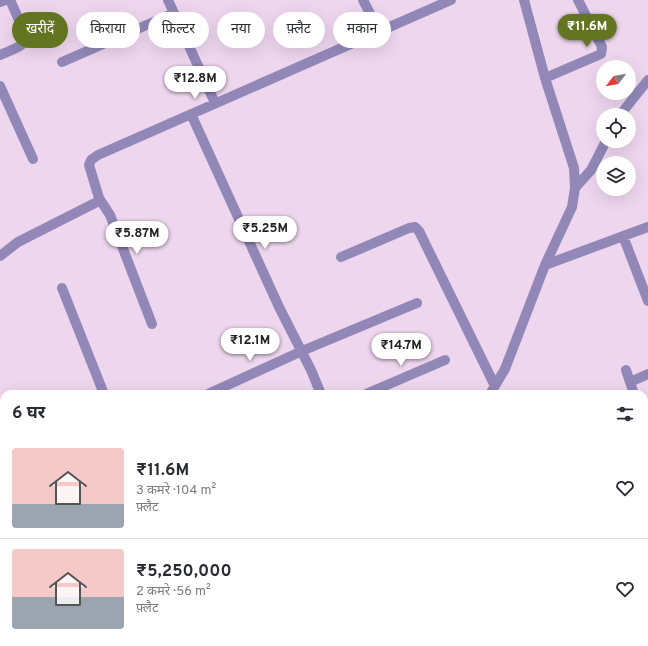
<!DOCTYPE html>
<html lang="hi">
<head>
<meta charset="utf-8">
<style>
	:root { --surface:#fff; --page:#f7f7f7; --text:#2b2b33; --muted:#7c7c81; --line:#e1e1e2; --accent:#647522 }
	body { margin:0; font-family:Overpass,"Noto Sans Devanagari",sans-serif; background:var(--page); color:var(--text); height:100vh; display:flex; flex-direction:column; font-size:15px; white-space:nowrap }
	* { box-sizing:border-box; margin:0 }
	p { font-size:13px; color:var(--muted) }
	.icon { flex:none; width:22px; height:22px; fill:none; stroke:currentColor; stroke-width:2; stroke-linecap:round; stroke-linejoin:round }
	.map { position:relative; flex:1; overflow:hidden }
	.details { position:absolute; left:0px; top:390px; width:648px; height:256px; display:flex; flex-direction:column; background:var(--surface); border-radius:12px 12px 0 0; box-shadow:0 4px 16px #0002 }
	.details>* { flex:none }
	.top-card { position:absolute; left:12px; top:12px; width:400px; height:36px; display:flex; gap:8px }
	.needle { width:26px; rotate:239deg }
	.buttons { position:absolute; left:596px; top:60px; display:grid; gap:8px }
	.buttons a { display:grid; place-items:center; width:40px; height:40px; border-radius:50%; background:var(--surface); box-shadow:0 4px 16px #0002; font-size:20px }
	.price { position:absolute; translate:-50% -34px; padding:0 9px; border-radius:14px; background:#fff; color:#222; font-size:13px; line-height:26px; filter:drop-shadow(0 1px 2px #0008) }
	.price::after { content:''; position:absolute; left:50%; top:24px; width:12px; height:9px; margin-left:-6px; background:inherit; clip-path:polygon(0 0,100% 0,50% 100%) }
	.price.active { background:var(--accent); color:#fff }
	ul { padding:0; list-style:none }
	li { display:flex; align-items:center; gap:12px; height:100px; padding:0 12px }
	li+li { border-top:1px solid var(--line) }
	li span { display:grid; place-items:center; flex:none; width:112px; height:80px; border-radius:4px; color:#555 }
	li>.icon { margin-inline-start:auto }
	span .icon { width:48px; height:48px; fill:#fffc; stroke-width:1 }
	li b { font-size:17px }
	h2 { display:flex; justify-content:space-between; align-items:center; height:48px; padding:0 12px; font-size:17px }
	.tag { padding:0 14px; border-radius:18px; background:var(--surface); box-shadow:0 4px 16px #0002; font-size:14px; line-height:36px }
	.tag.active { background:var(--accent); color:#fff }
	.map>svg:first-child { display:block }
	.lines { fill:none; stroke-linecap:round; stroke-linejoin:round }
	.minor { stroke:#9188b8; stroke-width:10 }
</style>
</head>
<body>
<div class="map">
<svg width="648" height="646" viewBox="0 0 648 646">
	<rect width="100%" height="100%" fill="#eed6ef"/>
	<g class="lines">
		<!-- minor -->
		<path class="minor" d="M168 0 215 103
			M363 0 379 31
			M0 2 5 0
			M0 55C8 51 24 47 27 38L10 0
			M62 62 174 13
			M545 78 601 54 602 47 578 0
			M0 86 33 159
			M191 114 279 307 311 370 321 394
			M620 115 648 80
			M575 188 591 170 606 141
			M99 198 110 215 152 324
			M623 236 648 301
			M0 256 18 242 97 202 99 198 89 165 91 160 98 155 451 0
			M341 257 409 228 415 227 419 231 495 386
			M545 265 648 227
			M62 288 104 394
			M626 370 634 394
			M630 382 648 374
			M208 394 302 351 417 303
			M366 394 445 360
			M490 394 505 369 545 265 572 207 575 188 574 168 545 78 524 0
			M644 423 648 435
			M0 441 4 449
			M0 484 4 483
			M0 552 4 551
			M644 615 648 613
			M0 618 4 616
			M172 642 173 646
			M360 642 361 646
			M456 642 457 646
			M111 646 119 642
			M342 646 344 642
			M524 646 535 642
			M557 646 568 642"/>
	</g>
</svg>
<div class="buttons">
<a><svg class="needle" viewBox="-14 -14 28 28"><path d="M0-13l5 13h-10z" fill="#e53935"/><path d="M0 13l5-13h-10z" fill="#7c7c81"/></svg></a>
<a><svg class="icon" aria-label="locate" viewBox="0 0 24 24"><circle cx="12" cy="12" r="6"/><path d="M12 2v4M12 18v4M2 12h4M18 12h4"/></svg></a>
<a><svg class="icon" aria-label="layers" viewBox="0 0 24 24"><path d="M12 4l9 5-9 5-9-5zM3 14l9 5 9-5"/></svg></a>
</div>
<b class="price active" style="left:587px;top:48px">₹11.6M</b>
<b class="price" style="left:195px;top:100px">₹12.8M</b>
<b class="price" style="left:265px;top:250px">₹5.25M</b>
<b class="price" style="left:137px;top:255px">₹5.87M</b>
<b class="price" style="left:250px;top:362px">₹12.1M</b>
<b class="price" style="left:401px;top:367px">₹14.7M</b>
<div class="top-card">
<a class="tag active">खरीदें</a>
<a class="tag">किराया</a>
<a class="tag">फ़िल्टर</a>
<a class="tag">नया</a>
<a class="tag">फ़्लैट</a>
<a class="tag">मकान</a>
</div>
<section class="details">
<h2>6 घर<svg class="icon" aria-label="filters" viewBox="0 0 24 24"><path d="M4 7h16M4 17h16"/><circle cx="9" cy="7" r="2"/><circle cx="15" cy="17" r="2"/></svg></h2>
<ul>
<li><span style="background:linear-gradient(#f6c9c9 70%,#9aa5b1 0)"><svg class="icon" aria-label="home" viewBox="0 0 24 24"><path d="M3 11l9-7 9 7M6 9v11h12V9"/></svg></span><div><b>₹11.6M</b><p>3 कमरे · 104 m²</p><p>फ़्लैट</p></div><svg class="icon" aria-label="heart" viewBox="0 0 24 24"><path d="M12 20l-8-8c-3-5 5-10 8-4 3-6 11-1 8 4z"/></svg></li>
<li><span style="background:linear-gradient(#f6c9c9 60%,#9aa5b1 0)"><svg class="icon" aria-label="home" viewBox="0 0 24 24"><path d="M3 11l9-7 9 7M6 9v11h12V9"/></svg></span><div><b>₹5,250,000</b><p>2 कमरे · 56 m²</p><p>फ़्लैट</p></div><svg class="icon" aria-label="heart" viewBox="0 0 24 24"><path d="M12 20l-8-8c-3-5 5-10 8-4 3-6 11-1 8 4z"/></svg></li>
</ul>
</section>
</div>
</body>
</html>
